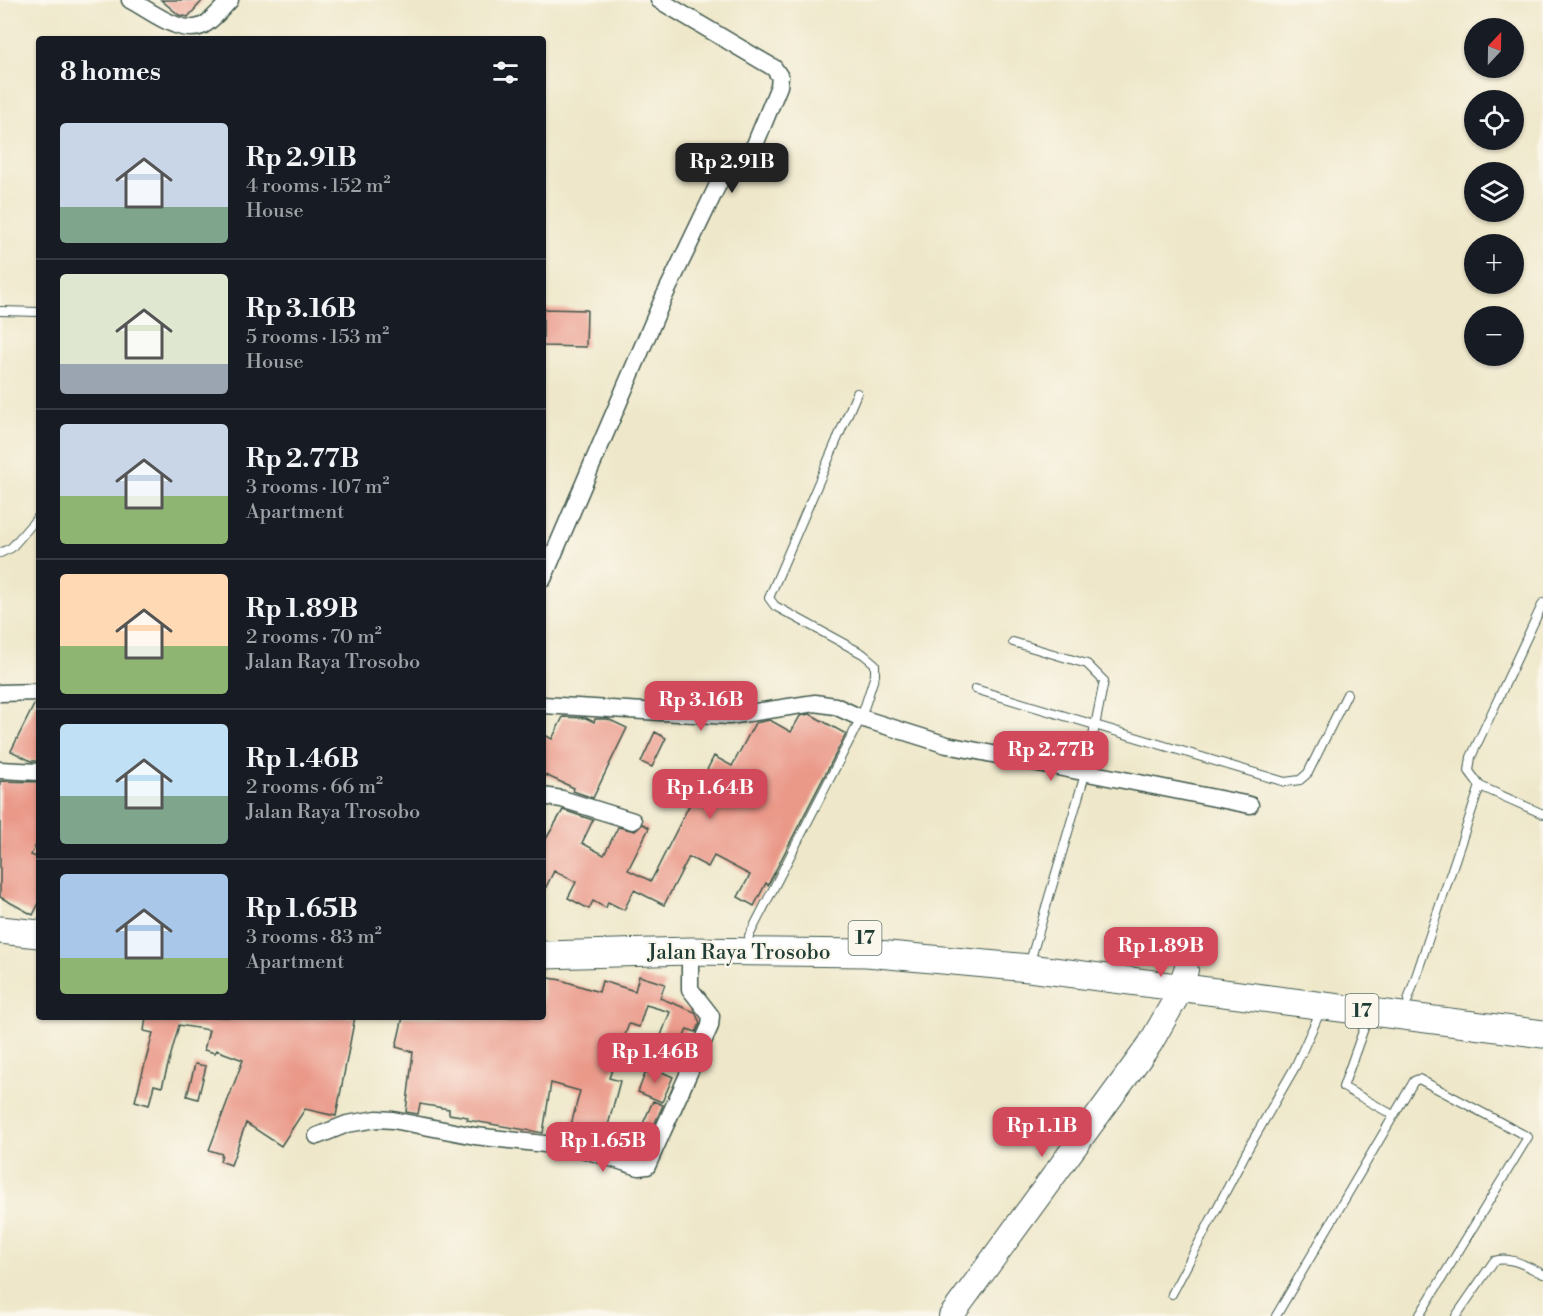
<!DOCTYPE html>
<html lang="en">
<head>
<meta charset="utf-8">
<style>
	:root { --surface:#171b24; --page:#242831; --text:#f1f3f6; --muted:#9ea1a6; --line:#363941; --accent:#d1495b }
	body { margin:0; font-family:"Libre Bodoni",serif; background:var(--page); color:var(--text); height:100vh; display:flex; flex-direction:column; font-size:22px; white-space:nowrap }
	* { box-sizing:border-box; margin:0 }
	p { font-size:20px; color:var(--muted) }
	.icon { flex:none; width:33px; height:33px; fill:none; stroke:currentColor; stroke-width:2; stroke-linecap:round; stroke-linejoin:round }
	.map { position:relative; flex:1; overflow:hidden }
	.side { position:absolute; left:36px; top:36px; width:510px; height:984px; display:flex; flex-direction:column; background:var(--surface); border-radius:6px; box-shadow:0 2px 4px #0004 }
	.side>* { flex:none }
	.needle { width:39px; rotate:22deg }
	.fabs { position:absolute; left:1464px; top:18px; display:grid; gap:12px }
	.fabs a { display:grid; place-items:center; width:60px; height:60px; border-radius:50%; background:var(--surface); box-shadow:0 2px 4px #0004; font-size:30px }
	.price { position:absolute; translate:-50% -51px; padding:0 14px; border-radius:12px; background:var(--accent); color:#fff; font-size:20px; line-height:39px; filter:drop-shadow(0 2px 3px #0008) }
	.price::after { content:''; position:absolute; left:50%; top:36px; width:18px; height:14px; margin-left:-9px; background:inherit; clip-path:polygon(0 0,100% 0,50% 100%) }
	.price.current { background:#222; color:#fff }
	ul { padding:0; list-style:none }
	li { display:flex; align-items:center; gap:18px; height:150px; padding:0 24px }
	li+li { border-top:2px solid var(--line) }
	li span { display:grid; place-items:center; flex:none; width:168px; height:120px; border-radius:6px; color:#555 }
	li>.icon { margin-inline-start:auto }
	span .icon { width:72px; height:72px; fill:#fffc; stroke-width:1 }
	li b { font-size:26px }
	h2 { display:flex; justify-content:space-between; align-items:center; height:72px; padding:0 24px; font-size:26px }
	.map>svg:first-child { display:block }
	.building { fill:#ea9989 }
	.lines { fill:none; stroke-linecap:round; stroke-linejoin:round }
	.service-casing { stroke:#3e564a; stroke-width:10 }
	.minor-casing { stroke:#3e564a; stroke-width:19 }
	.secondary-casing { stroke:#3e564a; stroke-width:26 }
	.trunk-casing { stroke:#3e564a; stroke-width:29 }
	.service { stroke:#fff; stroke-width:8 }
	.minor { stroke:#fff; stroke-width:16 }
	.secondary { stroke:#fff; stroke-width:24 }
	.trunk { stroke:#fff; stroke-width:27 }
	.labels { text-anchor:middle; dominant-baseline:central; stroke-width:4.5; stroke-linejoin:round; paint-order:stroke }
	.shield { fill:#fbf7ec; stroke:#61756b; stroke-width:1.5 }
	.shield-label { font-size:20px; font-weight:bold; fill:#1f3d34 }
	.street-label { font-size:21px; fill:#1f3d34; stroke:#fbf7ec }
</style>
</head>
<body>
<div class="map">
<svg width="1543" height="1316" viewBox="0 0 1543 1316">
	<rect width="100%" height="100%" fill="#fbf7ec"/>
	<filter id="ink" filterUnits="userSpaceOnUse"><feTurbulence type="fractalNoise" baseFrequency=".0167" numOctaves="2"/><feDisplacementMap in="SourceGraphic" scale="12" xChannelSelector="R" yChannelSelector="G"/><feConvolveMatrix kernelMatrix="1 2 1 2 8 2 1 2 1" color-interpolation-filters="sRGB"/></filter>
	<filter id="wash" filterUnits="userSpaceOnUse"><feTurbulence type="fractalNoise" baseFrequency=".008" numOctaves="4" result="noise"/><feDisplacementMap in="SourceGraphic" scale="24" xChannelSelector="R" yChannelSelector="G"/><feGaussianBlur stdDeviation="1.35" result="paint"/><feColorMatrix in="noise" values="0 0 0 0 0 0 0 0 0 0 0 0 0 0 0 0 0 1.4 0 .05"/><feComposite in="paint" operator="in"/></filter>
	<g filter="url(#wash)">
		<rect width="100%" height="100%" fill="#eee7c9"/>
		<g id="blocks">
			<!-- building -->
			<path class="building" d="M161 0H203L188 17 179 15Z
				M543 309 587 310 586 347 543 346Z
				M35 703H39V761H31L11 751Z
				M810 714 846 734 768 885 766 883 754 906 738 897 750 875 714 856 708 867 689 857 664 905 634 890 624 910 608 902 606 908 593 901 589 909 568 898 576 882 554 871 543 893V844L563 810 593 820 582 843 604 855 618 827 635 831 643 824 649 828 628 870 651 881 714 756 732 766 755 723 770 720 791 732 800 716Z
				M563 717 586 718 594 722 595 719H608L627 728 593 798 573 791 574 788 543 774V734L552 739Z
				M655 732 666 738 652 767 641 762Z
				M0 781 39 782V839L31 855 39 858V903L33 915 0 897Z
				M639 976 665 984 660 998 695 1012 700 1023 696 1032 687 1029 680 1047 660 1038 670 1012 646 1005 639 1027 629 1024 609 1078 620 1081 603 1144 568 1136 580 1091 551 1083 543 1133 467 1120 468 1117 449 1114V1109L420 1104 418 1114 406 1112 413 1052 396 1047 403 1017H543V977L561 980 599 992 602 981 635 991Z
				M146 1017H355L336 1116 305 1109 281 1146 246 1123 231 1165 220 1161 222 1154 209 1150 243 1060 216 1050 215 1053 204 1050 209 1030 179 1025 162 1087 154 1085 149 1105 135 1101 153 1033 144 1031Z
				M195 1064 206 1066 198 1099 187 1096Z
				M648 1066 673 1077 662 1102 638 1092Z
				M653 1101 663 1105 651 1132 641 1128Z"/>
		</g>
	</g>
	<g filter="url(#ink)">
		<use href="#blocks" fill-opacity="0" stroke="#3e564a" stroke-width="1.5"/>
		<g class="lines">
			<defs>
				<path id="service" d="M0 311 39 312
					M0 553 11 548 39 516
					M1013 642 1087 664 1104 681 1086 771 1029 965
					M975 689 1285 782 1300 780 1308 773 1347 694
					M1480 786 1469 771 1471 757 1543 603
					M749 936 861 718 875 675V664L863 654 775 606 769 598 857 393
					M1408 1000 1480 786 1543 814
					M1368 1017 1343 1087 1393 1115
					M1172 1294 1249 1147 1295 1067 1321 1010
					M1276 1316 1414 1081 1419 1079 1528 1137 1419 1316
					M1456 1316 1494 1261C1510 1255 1528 1267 1543 1274"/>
				<path id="minor" d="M130 0C150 10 185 40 207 23 215 17 223 8 230 0
					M543 579 663 299 724 172 754 147 779 86 780 77 774 68 659 0
					M0 693 39 692
					M543 705 729 716 815 703 835 706 861 718 947 745 1250 805
					M0 770 39 772
					M543 796 562 799 633 821
					M317 1136 347 1124 377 1119 393 1120 475 1136 579 1148 639 1167 647 1166 710 1026 711 1016 690 989V951"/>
				<path id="secondary" d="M951 1316 1150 1044 1175 1000 1186 970"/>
				<path id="trunk" d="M0 930 39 934
					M543 955 690 951 867 953 1029 968 1543 1034"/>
			</defs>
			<!-- service casing -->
			<use href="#service" class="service-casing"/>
			<!-- minor casing -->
			<use href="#minor" class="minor-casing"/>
			<!-- secondary casing -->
			<use href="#secondary" class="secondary-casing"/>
			<!-- trunk casing -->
			<use href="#trunk" class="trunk-casing"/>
			<!-- service -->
			<use href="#service" class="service"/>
			<!-- minor -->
			<use href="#minor" class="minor"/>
			<!-- secondary -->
			<use href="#secondary" class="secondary"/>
			<!-- trunk -->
			<use href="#trunk" class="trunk"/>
		</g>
	</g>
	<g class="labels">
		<!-- shield labels -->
		<g class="shield">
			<rect x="848.5" y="921" width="33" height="34" rx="4.5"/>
			<rect x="1345.5" y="994" width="33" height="34" rx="4.5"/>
		</g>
		<g class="shield-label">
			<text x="865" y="938">17</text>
			<text x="1362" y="1011">17</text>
		</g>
		<!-- street labels -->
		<g class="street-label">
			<text x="739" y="953">Jalan Raya Trosobo</text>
		</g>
	</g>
</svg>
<div class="fabs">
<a><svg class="needle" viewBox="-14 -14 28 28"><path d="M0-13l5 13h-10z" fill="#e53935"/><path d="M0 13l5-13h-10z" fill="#9ea1a6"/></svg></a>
<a><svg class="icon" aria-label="locate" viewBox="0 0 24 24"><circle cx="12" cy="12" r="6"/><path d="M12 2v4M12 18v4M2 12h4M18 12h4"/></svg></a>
<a><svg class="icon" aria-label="layers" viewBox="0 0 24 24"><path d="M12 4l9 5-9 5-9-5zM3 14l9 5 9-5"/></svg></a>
<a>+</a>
<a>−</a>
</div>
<b class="price current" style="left:732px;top:194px">Rp 2.91B</b>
<b class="price" style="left:701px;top:732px">Rp 3.16B</b>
<b class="price" style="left:1051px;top:782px">Rp 2.77B</b>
<b class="price" style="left:710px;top:820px">Rp 1.64B</b>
<b class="price" style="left:1161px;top:978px">Rp 1.89B</b>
<b class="price" style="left:655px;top:1084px">Rp 1.46B</b>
<b class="price" style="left:1042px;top:1158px">Rp 1.1B</b>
<b class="price" style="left:603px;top:1173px">Rp 1.65B</b>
<section class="side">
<h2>8 homes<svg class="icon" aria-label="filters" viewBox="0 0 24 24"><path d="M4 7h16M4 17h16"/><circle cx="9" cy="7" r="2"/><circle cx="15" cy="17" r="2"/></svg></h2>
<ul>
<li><span style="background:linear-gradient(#c9d6e8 70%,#7fa58c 0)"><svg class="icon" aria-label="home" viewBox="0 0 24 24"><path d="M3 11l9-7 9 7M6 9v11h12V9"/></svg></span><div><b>Rp 2.91B</b><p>4 rooms · 152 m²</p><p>House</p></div></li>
<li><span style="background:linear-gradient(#dfe7d0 75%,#9aa5b1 0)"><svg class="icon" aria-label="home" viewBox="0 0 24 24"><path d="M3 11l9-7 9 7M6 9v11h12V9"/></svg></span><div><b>Rp 3.16B</b><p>5 rooms · 153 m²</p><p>House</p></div></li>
<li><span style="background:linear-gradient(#c9d6e8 60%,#8fb573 0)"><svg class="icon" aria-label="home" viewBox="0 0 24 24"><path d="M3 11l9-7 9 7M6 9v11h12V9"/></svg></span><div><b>Rp 2.77B</b><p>3 rooms · 107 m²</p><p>Apartment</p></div></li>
<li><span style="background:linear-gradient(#ffd9b3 60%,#8fb573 0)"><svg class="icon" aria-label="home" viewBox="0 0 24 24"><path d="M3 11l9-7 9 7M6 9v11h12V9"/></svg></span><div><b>Rp 1.89B</b><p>2 rooms · 70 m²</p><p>Jalan Raya Trosobo</p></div></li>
<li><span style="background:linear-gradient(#bfe0f5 60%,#7fa58c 0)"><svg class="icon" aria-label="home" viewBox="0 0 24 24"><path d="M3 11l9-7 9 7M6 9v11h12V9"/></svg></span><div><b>Rp 1.46B</b><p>2 rooms · 66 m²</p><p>Jalan Raya Trosobo</p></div></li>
<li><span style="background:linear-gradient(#a9c7e8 70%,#8fb573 0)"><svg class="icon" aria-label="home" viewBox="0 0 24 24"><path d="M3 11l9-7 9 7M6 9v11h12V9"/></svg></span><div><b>Rp 1.65B</b><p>3 rooms · 83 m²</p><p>Apartment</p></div></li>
</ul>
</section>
</div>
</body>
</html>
